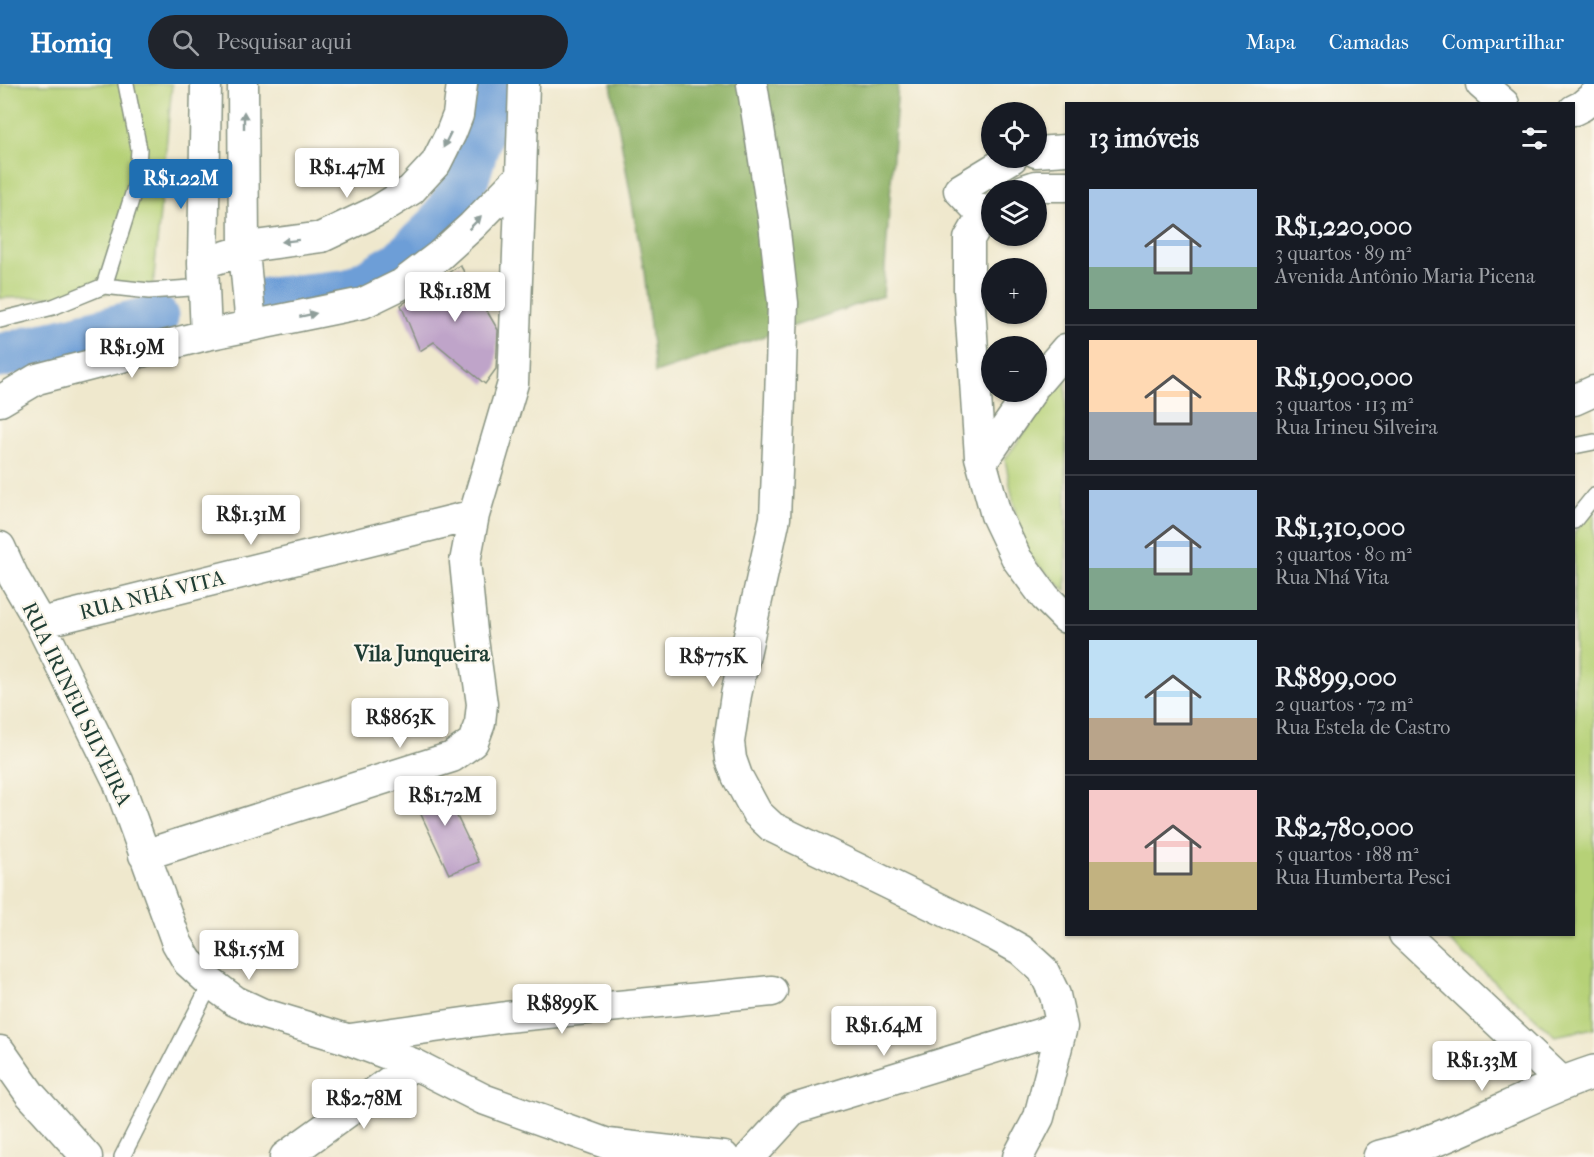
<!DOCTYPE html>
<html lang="pt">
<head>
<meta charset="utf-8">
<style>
	:root { --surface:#171b24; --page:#20242c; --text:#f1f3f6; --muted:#9ea1a6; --line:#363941; --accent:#1f6fb2 }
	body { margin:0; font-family:"IM FELL French Canon",serif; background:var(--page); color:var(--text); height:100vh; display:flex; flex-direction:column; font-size:22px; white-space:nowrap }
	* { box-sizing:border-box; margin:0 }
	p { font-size:20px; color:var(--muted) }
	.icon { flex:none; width:33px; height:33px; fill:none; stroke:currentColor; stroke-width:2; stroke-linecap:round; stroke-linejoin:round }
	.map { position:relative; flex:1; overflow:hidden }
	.details { position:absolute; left:1065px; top:18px; width:510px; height:834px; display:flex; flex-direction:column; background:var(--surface); border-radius:0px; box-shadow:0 2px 4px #0004 }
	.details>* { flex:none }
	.buttons { position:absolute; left:981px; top:18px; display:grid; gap:12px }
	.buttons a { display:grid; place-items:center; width:66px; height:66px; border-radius:50%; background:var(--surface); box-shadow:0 2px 4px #0004; font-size:30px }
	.price { position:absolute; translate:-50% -51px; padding:0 14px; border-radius:6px; background:#fff; color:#222; font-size:20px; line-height:39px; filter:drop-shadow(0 2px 3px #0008) }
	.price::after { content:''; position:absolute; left:50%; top:36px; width:18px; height:14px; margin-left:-9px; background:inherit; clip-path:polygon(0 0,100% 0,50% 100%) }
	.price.current { background:var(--accent); color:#fff }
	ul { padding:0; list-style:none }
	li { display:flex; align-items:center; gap:18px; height:150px; padding:0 24px }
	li+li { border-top:2px solid var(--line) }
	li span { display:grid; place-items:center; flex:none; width:168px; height:120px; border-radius:0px; color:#555 }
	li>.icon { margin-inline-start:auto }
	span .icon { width:72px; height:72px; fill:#fffc; stroke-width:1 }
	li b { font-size:26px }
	h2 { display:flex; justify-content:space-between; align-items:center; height:72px; padding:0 24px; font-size:26px }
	header { display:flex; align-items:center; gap:36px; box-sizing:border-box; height:84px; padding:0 30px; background:var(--accent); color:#fff }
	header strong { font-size:28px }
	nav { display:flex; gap:33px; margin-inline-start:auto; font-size:21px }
	.search { width:420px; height:54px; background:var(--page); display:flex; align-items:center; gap:15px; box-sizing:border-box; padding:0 21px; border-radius:33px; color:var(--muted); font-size:22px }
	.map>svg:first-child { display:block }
	.green { fill:#b6d177; stroke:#6a8756; stroke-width:1.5 }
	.forest { fill:#90b368; stroke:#58784e; stroke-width:1.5 }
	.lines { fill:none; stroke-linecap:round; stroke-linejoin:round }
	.river { stroke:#6d9ed7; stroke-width:45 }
	.building { fill:#bfa4c9 }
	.service-casing { stroke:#879280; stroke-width:18 }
	.minor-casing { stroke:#879280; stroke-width:33 }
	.tertiary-casing { stroke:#879280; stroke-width:36 }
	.service { stroke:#fff; stroke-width:15 }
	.minor { stroke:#fff; stroke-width:30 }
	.tertiary { stroke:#fff; stroke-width:33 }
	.oneway { fill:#8f9e9a }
	.labels { text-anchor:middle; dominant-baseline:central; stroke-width:4.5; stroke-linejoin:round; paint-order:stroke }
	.street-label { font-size:21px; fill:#1f3d34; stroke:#fbf7ec }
	.neighbourhood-label { font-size:22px; font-weight:bold; fill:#1f3d34; stroke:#fbf7ec }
</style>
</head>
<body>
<header>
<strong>Homiq</strong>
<div class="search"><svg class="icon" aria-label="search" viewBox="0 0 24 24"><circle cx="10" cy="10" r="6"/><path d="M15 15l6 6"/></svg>Pesquisar aqui</div>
<nav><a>Mapa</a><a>Camadas</a><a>Compartilhar</a></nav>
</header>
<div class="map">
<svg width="1594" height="1073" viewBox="0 0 1594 1073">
	<rect width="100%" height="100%" fill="#fbf7ec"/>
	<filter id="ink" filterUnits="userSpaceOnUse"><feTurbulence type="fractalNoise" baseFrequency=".0167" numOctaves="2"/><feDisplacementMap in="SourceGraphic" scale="12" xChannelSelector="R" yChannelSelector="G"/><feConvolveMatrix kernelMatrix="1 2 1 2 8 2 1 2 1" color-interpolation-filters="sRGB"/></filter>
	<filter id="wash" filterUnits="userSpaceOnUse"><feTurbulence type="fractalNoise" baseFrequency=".008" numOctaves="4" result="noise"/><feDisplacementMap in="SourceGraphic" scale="24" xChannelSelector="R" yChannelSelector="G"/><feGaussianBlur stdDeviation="1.35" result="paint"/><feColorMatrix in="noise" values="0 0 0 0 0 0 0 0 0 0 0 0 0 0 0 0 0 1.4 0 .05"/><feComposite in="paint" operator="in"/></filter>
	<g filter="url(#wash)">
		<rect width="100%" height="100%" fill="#efe8cd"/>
		<!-- green -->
		<path class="green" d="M0 0H172L153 202 90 212 0 214Z
			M1066 292V507L1023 467 1005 375Z
			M1594 423V944L1555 952 1443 851 1574 850V449Z"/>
		<!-- forest -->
		<path class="forest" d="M611 0H898L883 212 655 289 644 187Z"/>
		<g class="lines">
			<!-- river -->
			<path class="river" d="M258 217 351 207 399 179 439 141 467 94 483 41 488 0
				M0 272 156 233"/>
		</g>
		<g id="blocks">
			<!-- building -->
			<path class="building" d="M460 181 498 246 496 285 485 300 434 258 420 267 401 221Z
				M440 697 479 778 449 790 410 707Z"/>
		</g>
	</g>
	<g filter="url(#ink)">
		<use href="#blocks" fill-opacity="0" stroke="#879280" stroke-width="1.5"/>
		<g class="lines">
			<defs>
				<path id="service" d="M104 202 137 97 139 65 126 0
					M0 236 53 223 104 202 149 207 204 203
					M1574 362 1594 358
					M1574 437 1594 412
					M122 1073 211 899"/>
				<path id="minor" d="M243 0 244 167 251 242
					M752 0 774 139 783 219 780 316 775 434 736 611 729 658 731 675 737 692 757 729 772 743 996 852 1021 866 1043 886 1055 911 1062 943 1039 1033 1018 1073
					M1481 0 1504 20
					M1574 26 1582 22 1594 12
					M1036 68 1066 66
					M1024 106 1036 102H1066
					M992 125 983 131 969 155V206L980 373 996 431 1017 475 1045 513 1066 534
					M983 131 959 106 1012 74
					M203 179 262 161 322 153 377 127 411 106 436 79 451 49 458 31 462 0
					M206 251 203 179 206 0
					M1036 300 1066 265
					M1574 316 1594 307
					M0 317 37 295 206 251 363 219 402 200 440 171 472 142 521 92 524 0
					M982 378 1031 308
					M0 463 14 494 40 539 118 697 177 859 188 878 211 899 235 917 261 929 347 955 414 980 483 1015 608 1060 724 1073
					M40 539 474 431
					M144 771 452 673 473 658 480 639 482 620 472 548 465 478 474 431 513 299 521 92
					M1404 850 1562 998
					M350 955 506 933 772 907
					M0 967 30 1010 87 1073
					M285 1073 414 980
					M750 1073 794 1025 1062 943"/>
				<path id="tertiary" d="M1380 1073C1457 1055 1520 1012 1594 988"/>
			</defs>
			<!-- service casing -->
			<use href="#service" class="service-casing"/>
			<!-- minor casing -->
			<use href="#minor" class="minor-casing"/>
			<!-- tertiary casing -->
			<use href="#tertiary" class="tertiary-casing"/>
			<!-- service -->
			<use href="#service" class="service"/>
			<!-- minor -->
			<use href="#minor" class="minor"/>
			<!-- tertiary -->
			<use href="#tertiary" class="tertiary"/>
		</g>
		<!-- one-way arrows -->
		<defs><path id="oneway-solid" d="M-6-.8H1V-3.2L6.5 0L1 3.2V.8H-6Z" transform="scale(1.5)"/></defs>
		<g class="oneway">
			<use href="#oneway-solid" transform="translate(244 36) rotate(-90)"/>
			<use href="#oneway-solid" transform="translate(447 56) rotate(116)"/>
			<use href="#oneway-solid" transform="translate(475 139) rotate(-45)"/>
			<use href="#oneway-solid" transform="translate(290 157) rotate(173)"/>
			<use href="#oneway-solid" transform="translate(308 231) rotate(-12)"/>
		</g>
	</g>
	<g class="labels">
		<!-- street labels -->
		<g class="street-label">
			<text transform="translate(152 511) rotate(-14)">RUA NHÁ VITA</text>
			<text transform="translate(77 620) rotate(64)">RUA IRINEU SILVEIRA</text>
		</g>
		<!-- neighbourhood labels -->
		<g class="neighbourhood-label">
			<text x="422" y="570">Vila Junqueira</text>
		</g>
	</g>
</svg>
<div class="buttons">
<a><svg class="icon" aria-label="locate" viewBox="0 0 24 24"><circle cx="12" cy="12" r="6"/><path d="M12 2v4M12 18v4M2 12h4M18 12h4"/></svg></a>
<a><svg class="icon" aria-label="layers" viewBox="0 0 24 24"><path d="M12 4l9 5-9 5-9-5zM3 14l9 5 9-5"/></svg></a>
<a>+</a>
<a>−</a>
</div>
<b class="price" style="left:347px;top:115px">R$1.47M</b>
<b class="price current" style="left:181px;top:126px">R$1.22M</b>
<b class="price" style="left:455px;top:239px">R$1.18M</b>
<b class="price" style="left:132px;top:295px">R$1.9M</b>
<b class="price" style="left:251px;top:462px">R$1.31M</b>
<b class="price" style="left:713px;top:604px">R$775K</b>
<b class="price" style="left:400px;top:665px">R$863K</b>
<b class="price" style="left:445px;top:743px">R$1.72M</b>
<b class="price" style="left:249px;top:897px">R$1.55M</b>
<b class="price" style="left:562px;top:951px">R$899K</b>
<b class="price" style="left:884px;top:973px">R$1.64M</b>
<b class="price" style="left:1482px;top:1008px">R$1.33M</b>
<b class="price" style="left:364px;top:1046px">R$2.78M</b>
<section class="details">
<h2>13 imóveis<svg class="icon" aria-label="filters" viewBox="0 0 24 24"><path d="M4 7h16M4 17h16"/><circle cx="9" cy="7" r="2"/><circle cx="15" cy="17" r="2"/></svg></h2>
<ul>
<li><span style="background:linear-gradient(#a9c7e8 65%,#7fa58c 0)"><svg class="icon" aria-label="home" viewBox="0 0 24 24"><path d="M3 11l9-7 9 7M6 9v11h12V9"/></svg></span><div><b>R$1,220,000</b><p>3 quartos · 89 m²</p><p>Avenida Antônio Maria Picena</p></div></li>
<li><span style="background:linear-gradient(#ffd9b3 60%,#9aa5b1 0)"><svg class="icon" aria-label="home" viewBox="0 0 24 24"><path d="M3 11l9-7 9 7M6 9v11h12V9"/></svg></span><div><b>R$1,900,000</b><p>3 quartos · 113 m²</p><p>Rua Irineu Silveira</p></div></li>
<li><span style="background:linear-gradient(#a9c7e8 65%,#7fa58c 0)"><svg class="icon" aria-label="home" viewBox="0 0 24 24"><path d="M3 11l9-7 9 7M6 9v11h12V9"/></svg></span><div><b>R$1,310,000</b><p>3 quartos · 80 m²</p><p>Rua Nhá Vita</p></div></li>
<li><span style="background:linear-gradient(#bfe0f5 65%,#b9a48a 0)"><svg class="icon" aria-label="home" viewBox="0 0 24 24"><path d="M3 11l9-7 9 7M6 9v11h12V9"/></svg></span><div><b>R$899,000</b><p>2 quartos · 72 m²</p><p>Rua Estela de Castro</p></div></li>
<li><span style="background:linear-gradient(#f6c9c9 60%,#c2b280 0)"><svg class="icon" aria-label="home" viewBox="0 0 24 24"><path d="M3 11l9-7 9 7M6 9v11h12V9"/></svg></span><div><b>R$2,780,000</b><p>5 quartos · 188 m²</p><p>Rua Humberta Pesci</p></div></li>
</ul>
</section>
</div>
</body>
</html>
